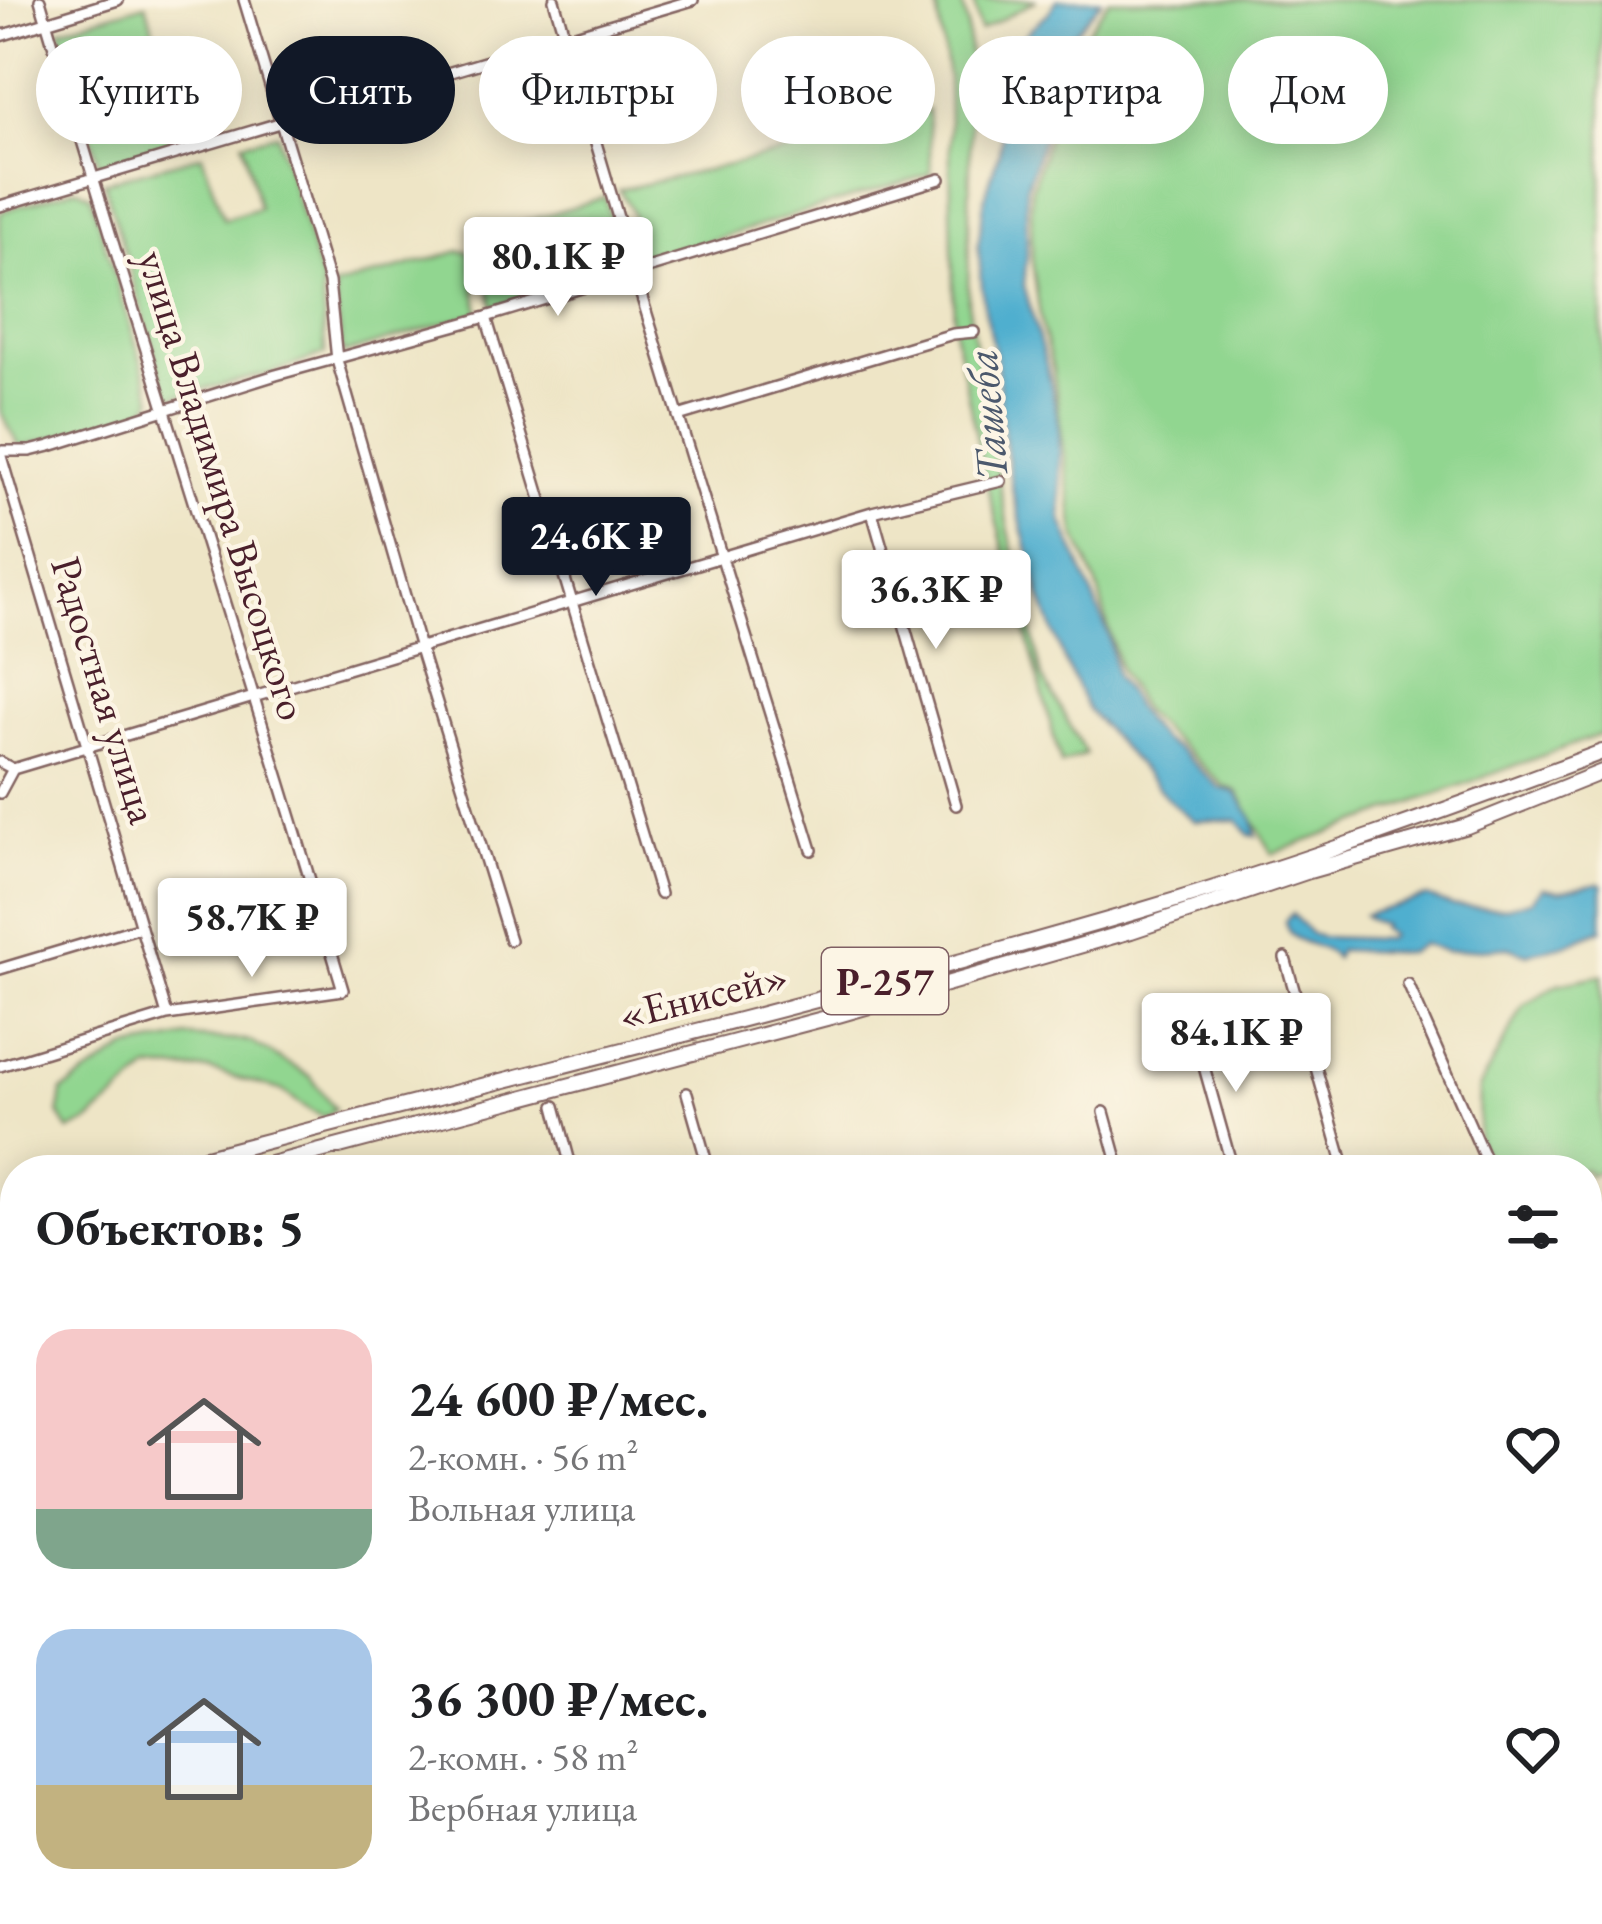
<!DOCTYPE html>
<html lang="ru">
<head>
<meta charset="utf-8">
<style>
	:root { --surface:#fff; --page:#f2f2f2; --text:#202124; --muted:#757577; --accent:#111827 }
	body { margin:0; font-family:"EB Garamond",serif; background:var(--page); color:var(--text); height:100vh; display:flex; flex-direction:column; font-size:45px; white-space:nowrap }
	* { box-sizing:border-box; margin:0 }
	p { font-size:39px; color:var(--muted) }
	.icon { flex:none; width:66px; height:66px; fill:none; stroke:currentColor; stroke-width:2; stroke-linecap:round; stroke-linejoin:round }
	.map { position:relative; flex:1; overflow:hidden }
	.sheet { position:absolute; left:0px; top:1155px; width:1602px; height:771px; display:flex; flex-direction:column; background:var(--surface); border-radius:48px 48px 0 0; box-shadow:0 6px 30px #0003 }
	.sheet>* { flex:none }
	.top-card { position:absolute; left:36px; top:36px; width:1530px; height:108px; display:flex; gap:24px }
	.price { position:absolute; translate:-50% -102px; padding:0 27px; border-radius:12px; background:#fff; color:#222; font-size:39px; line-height:78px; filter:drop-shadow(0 3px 6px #0008) }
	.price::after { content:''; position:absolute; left:50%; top:72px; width:36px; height:27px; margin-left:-18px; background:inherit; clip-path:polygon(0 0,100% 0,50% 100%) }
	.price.selected { background:var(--accent); color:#fff }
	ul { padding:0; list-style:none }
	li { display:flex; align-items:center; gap:36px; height:300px; padding:0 36px }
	li span { display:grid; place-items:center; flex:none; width:336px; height:240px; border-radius:36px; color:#555 }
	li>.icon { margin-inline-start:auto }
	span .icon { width:144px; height:144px; fill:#fffc; stroke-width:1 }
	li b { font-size:51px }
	h2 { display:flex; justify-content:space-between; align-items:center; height:144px; padding:0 36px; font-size:51px }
	.tag { padding:0 42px; border-radius:54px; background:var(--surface); box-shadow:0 6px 30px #0003; font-size:42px; line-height:108px }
	.tag.selected { background:var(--accent); color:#fff }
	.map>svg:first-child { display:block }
	.green { fill:#91d690; stroke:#6e7a5e; stroke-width:3 }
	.water { fill:#50afcf; stroke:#4d677d; stroke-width:3 }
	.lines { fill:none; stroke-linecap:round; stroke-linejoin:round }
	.minor-casing { stroke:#836461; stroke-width:14 }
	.major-casing { stroke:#836461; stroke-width:16 }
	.highway-casing { stroke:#836461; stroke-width:18 }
	.minor { stroke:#fff; stroke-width:9 }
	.major { stroke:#fff; stroke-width:12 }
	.highway { stroke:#fff; stroke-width:14 }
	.labels { text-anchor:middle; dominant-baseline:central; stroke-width:9; stroke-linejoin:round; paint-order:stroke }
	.shield { fill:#fcf5e5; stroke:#7f5f63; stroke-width:3 }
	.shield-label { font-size:39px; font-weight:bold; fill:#4a1f2b }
	.street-label { font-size:42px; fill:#4a1f2b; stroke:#fcf5e5 }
	.water-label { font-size:45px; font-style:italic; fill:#4c596d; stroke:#fcf5e5 }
</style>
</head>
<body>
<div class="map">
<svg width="1602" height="1924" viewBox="0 0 1602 1924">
	<rect width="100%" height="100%" fill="#fcf5e5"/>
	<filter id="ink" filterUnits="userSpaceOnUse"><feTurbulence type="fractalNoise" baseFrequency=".00833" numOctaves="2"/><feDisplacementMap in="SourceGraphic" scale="24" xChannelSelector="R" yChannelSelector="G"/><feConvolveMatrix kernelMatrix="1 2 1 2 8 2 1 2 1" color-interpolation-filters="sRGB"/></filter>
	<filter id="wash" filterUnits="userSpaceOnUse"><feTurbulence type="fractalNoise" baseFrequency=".004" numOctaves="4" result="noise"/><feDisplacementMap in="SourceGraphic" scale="48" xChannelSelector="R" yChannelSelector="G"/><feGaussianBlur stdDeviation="2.7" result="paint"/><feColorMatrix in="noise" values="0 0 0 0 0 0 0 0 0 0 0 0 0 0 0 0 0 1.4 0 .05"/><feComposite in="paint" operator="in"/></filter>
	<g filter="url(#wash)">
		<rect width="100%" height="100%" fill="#eee5c6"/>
		<!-- green -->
		<path class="green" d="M936 0H961L967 24 971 72 968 302 984 397 1007 523 1042 676 1086 754 1061 764 985 478 954 329 948 76Z
			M973 0H1037L980 31Z
			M1109 0H1602V734L1272 854 1237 791 1224 786 1144 713 1120 671 1097 585 1075 533 1053 370 1041 323 1032 260 1031 191 1051 126 1064 65Z
			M146 4 185 143 100 167 60 29Z
			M928 109 931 174 643 261 635 256C636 227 637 214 619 190L900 126Z
			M277 134 322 283 325 354 275 372 168 398 104 182 202 155 224 219 259 208 243 142Z
			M76 188 90 195 153 399 140 415 20 447 0 411V212Z
			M605 197 624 266 493 307 479 236Z
			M460 251 470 252 479 313 343 354 334 287Z
			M1602 975V1171L1587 1175V1170H1497L1478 1142 1479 1088 1524 1005 1559 984Z
			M188 1037 249 1041 310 1076 335 1109 324 1117 311 1111 281 1090 210 1070 150 1069 90 1121 69 1131 59 1113 62 1091 126 1049Z
			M165 1911H315L319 1924H134Z"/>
		<!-- water -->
		<path class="water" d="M1057 0H1102L1069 39 1060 63 1047 125 1026 188 1027 254 1024 286 1047 367 1059 423 1062 520 1108 633 1116 676 1145 722 1163 741 1177 749 1220 788 1235 792 1253 818 1256 836 1249 835 1237 820 1194 821 1170 801 1088 710 1064 660 1040 595 1012 489 1003 433 997 364 984 307 978 245 985 197 999 151 1013 64 1023 36 1048 13Z
			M1599 883 1602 884V930C1590 933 1581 938 1570 943 1556 949 1541 948 1527 954L1509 947 1445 951 1422 944 1408 953 1339 950 1335 958C1320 940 1289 948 1285 921L1292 914 1311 934 1321 937 1387 939 1390 935 1381 929 1383 925 1368 919 1364 915 1427 897 1452 906 1502 908 1531 901 1543 888 1559 891Z"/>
	</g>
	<g filter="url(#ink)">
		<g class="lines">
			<defs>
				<path id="minor" d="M244 0 329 282 337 360 420 648 510 940
					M554 0 634 272 812 850
					M0 36 118 0
					M0 206 693 0
					M486 317 660 894
					M678 416 953 334 974 332
					M0 451H30L50 446 276 375 486 317 940 179
					M0 453 167 1015
					M872 512 956 805
					M0 762 13 769 872 512 1001 481
					M0 793 13 769
					M1285 958 1345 1170
					M0 969 141 927
					M1408 984 1490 1170
					M1194 1031 1233 1170
					M0 1066 167 1015 343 990C245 659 137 331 40 0
					M687 1093 709 1170
					M555 1106 572 1170
					M1104 1112 1120 1170
					M0 1486 15 1481
					M857 1911 861 1924
					M91 1924 124 1911"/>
				<path id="major" d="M0 1267 15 1256"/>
				<path id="highway" d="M157 1170C484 1083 814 1006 1139 911 1296 865 1449 809 1602 752
					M248 1170 838 1015 1131 931 1309 871 1467 826 1602 772
					M0 1216 15 1212
					M0 1239 15 1235"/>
			</defs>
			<!-- minor casing -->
			<use href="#minor" class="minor-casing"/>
			<!-- major casing -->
			<use href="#major" class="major-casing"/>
			<!-- highway casing -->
			<use href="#highway" class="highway-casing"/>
			<!-- minor -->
			<use href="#minor" class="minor"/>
			<!-- major -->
			<use href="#major" class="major"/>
			<!-- highway -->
			<use href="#highway" class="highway"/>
		</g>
	</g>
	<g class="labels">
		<!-- shield labels -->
		<rect class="shield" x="822" y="948" width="126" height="66" rx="9"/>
		<g class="shield-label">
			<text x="885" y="981">Р-257</text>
		</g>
		<!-- street labels -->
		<g class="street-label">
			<text transform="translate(223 485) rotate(73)">улица Владимира Высоцкого</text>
			<text transform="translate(105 690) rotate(73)">Радостная улица</text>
			<text transform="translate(703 995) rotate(-14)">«Енисей»</text>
		</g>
		<!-- water labels -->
		<g class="water-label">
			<text transform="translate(986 415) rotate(-95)">Ташеба</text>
		</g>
	</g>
</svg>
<b class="price" style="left:558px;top:319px">80.1K ₽</b>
<b class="price selected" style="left:596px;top:599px">24.6K ₽</b>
<b class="price" style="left:936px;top:652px">36.3K ₽</b>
<b class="price" style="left:252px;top:980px">58.7K ₽</b>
<b class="price" style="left:1236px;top:1095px">84.1K ₽</b>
<div class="top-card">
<a class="tag">Купить</a>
<a class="tag selected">Снять</a>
<a class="tag">Фильтры</a>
<a class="tag">Новое</a>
<a class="tag">Квартира</a>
<a class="tag">Дом</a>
</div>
<section class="sheet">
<h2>Объектов: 5<svg class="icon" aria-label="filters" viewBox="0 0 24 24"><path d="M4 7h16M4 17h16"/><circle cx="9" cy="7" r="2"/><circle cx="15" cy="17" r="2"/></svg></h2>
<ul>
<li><span style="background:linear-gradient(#f6c9c9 75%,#7fa58c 0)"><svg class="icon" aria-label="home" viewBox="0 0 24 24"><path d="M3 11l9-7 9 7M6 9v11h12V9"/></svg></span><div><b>24 600 ₽/мес.</b><p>2-комн. · 56 m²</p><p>Вольная улица</p></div><svg class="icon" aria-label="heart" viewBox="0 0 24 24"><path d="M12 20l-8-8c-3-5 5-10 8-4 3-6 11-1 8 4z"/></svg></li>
<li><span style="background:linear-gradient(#a9c7e8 65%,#c2b280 0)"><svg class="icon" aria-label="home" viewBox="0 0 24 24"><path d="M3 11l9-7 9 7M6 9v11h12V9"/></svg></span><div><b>36 300 ₽/мес.</b><p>2-комн. · 58 m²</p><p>Вербная улица</p></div><svg class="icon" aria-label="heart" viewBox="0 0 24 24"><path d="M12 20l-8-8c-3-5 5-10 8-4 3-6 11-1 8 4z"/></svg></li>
</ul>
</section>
</div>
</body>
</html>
